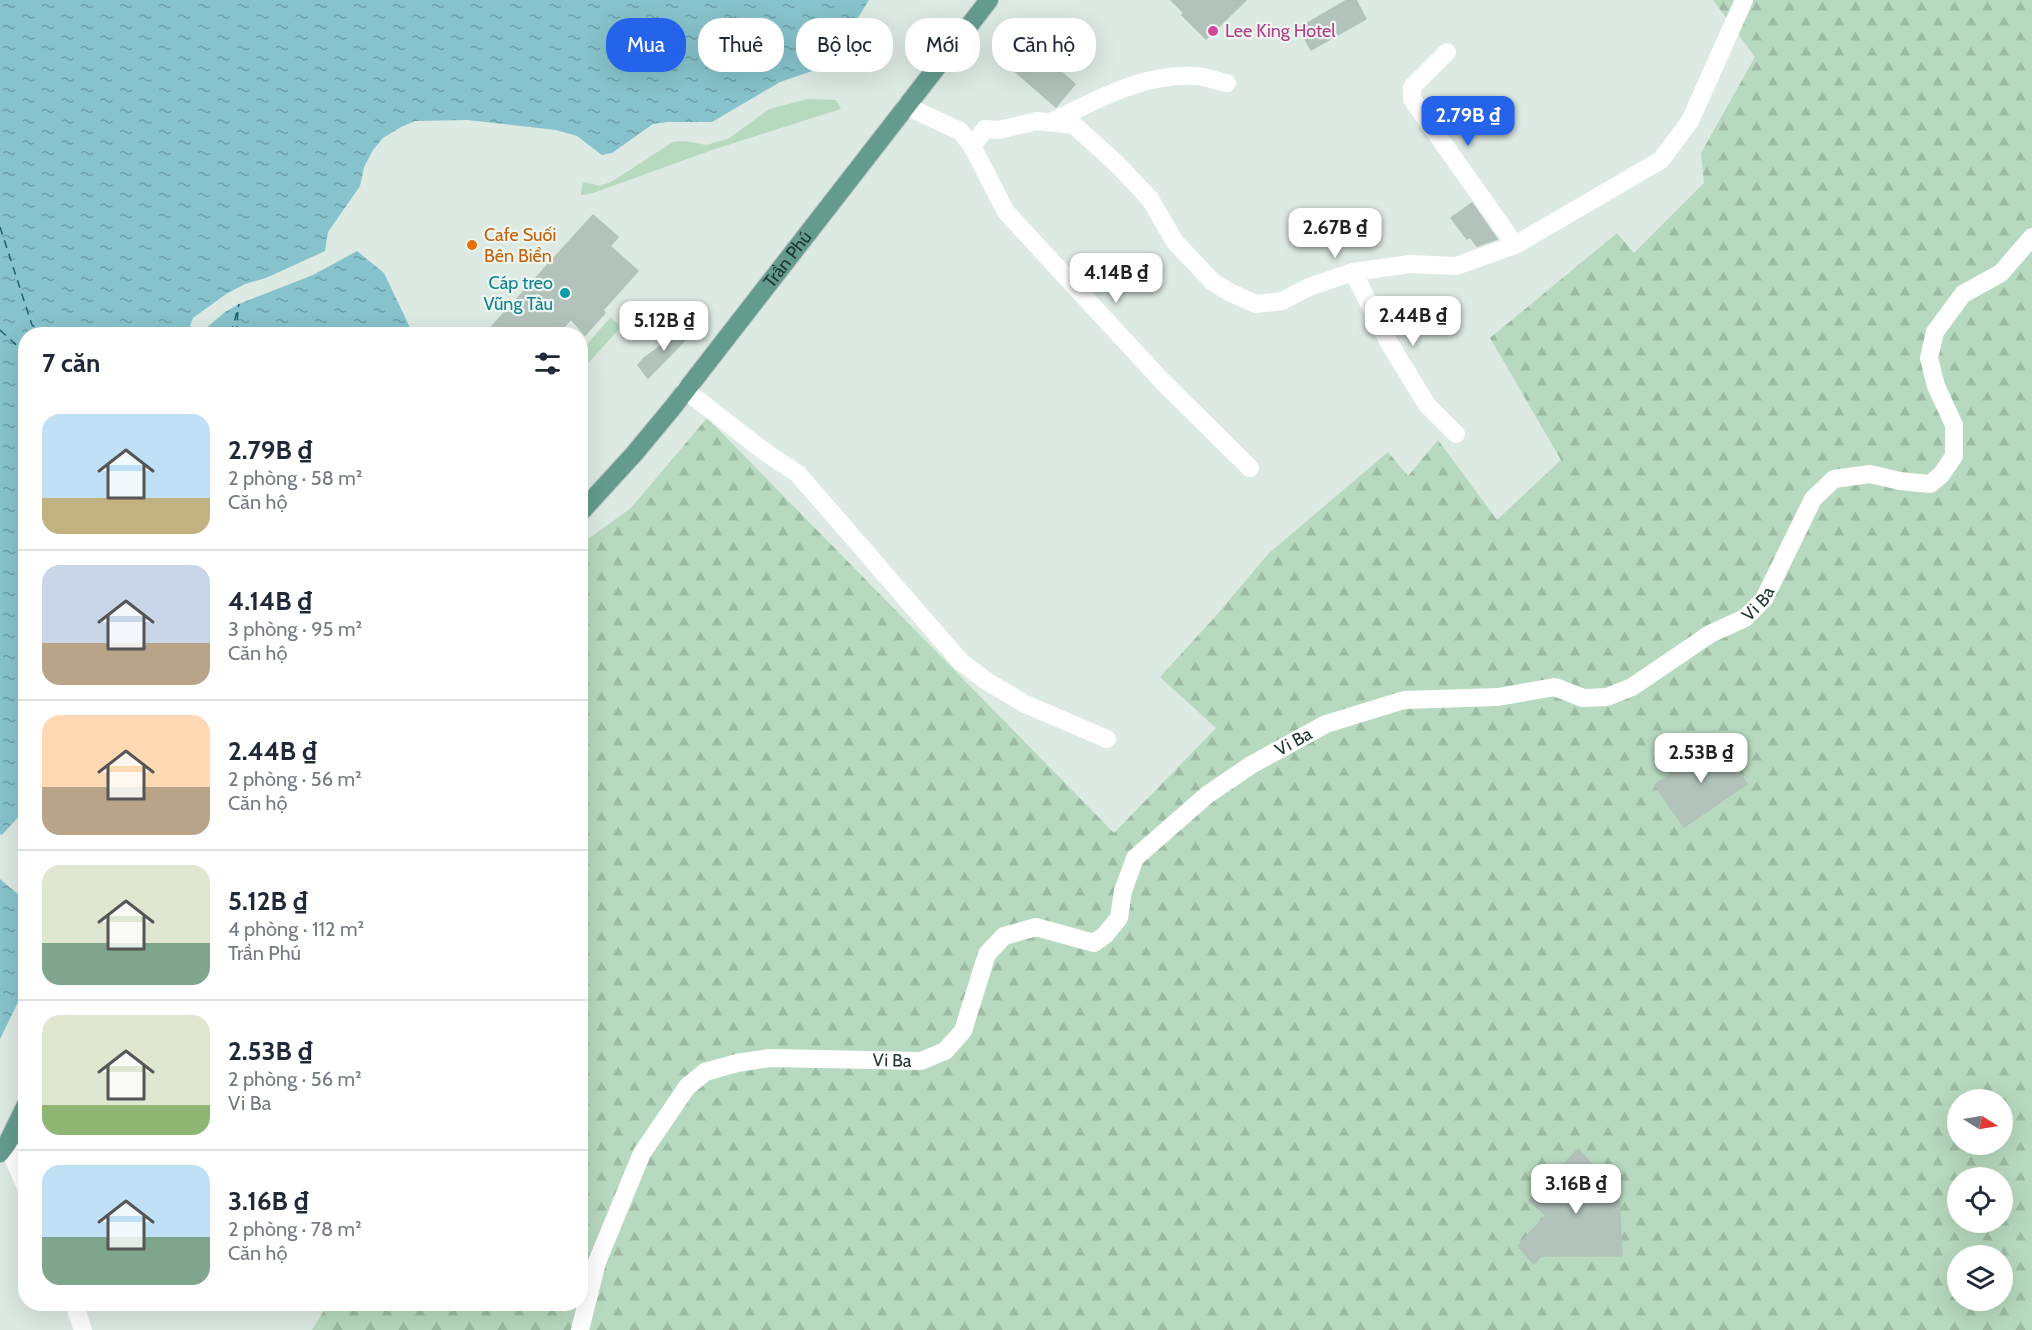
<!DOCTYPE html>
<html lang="vi">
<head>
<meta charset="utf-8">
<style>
	:root { --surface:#fff; --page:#f6f6f7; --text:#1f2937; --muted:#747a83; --line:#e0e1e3; --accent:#2563eb }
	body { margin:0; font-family:Cabin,sans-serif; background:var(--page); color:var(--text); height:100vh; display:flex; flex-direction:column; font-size:22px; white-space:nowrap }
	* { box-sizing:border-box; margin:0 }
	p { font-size:20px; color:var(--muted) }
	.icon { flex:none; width:33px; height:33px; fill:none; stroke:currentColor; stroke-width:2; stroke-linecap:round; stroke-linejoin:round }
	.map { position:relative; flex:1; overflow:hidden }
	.details { position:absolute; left:18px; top:327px; width:570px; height:984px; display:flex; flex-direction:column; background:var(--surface); border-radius:24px; box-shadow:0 6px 24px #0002 }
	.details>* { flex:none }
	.banner { position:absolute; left:606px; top:18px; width:570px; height:54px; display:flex; gap:12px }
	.needle { width:39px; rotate:101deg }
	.tools { position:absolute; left:1947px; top:1089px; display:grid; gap:12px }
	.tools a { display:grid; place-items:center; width:66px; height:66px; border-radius:50%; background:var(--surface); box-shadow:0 6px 24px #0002; font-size:30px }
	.price { position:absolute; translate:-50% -51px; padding:0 14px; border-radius:12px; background:#fff; color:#222; font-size:20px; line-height:39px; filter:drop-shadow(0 2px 3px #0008) }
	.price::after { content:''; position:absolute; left:50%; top:36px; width:18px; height:14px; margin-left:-9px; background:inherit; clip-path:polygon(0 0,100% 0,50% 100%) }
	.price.on { background:var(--accent); color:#fff }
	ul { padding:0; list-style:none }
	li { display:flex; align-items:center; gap:18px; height:150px; padding:0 24px }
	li+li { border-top:2px solid var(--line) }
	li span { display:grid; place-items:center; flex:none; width:168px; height:120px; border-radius:18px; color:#555 }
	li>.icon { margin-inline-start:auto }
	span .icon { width:72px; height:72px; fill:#fffc; stroke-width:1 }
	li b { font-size:26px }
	h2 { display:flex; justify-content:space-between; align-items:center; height:72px; padding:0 24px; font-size:26px }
	.tag { padding:0 21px; border-radius:24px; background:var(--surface); box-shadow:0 6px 24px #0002; font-size:21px; line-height:54px }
	.tag.on { background:var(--accent); color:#fff }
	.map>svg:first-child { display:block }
	.grass { fill:#b7d9bf }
	.forest { fill:url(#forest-firs); fill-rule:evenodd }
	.water { fill:url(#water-ripples) }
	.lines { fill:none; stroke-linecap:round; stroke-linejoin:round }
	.ferry { stroke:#1d636f; stroke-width:1.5; stroke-dasharray:8 6; stroke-linecap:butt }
	.building { fill:#b3c3bc; stroke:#b0c2ba; stroke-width:1.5 }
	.major-casing { stroke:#bcc3c1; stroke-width:20 }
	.minor { stroke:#fff; stroke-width:18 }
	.major { stroke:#639c8d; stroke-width:18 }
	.hotel-dot { fill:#d1479c; stroke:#edf6f1; stroke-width:2 }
	.food-dot { fill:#e8710a; stroke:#edf6f1; stroke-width:2 }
	.culture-dot { fill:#0f9aa8; stroke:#edf6f1; stroke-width:2 }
	.labels { text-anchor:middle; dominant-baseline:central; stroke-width:4.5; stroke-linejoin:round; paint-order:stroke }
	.hotel-label { font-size:18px; fill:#b23c85; stroke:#edf6f1; text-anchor:start }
	.food-label { font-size:18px; fill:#c56008; stroke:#edf6f1; text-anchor:start }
	.street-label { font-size:18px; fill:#203730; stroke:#edf6f1 }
	.culture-label { font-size:18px; fill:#0d838f; stroke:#edf6f1; text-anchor:end }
</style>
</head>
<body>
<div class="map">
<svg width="2032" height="1330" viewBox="0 0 2032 1330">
	<defs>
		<pattern id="forest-firs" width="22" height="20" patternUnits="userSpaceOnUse" patternTransform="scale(1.5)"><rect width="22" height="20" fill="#b7d9bf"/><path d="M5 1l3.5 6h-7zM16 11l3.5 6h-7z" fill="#9dbba4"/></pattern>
		<pattern id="water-ripples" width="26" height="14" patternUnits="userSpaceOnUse" patternTransform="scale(1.5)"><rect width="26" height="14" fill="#87c3cc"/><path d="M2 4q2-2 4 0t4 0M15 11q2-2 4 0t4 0" fill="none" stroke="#6e9fa6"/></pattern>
	</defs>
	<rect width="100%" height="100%" fill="#dde9e3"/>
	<!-- grass -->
	<path class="grass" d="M808 99 836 100 841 109 715 149 593 193 581 195 582 185 584 182 600 186 611 182 673 142 685 141 706 145 728 139 769 109Z
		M611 317 621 327 581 371V351Z"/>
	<!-- forest -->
	<path class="forest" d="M1713 0H2032V1330H312L328 1304H580L581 544 631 508 707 418 1114 833 1216 728 1160 677 1214 618 1269 553 1388 452 1408 476 1438 440 1497 520 1561 460 1490 338 1617 233 1634 253 1704 183 1701 153 1755 57ZM1958 1100H2002V1144H1958ZM1958 1178H2002V1222H1958ZM1958 1256H2002V1300H1958Z"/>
	<!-- water -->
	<path class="water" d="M0 0H869L831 61 815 70 780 82 712 122H667L653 124 612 153 602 155 577 136 556 130 467 120 415 121 401 127 383 138 373 150 364 167 360 186 328 232 325 251 266 278 245 284 226 294 193 318 190 326 197 332 204 330 225 312 239 304 313 275 357 251 384 273 413 334H26V805L20 815 2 835 0 834Z
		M0 879 26 901 25 988 0 1039Z"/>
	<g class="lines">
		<!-- ferry -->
		<path class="ferry" d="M0 227 32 325 45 334
			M0 330 26 354
			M231 334 239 304
			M236 334 238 311"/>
	</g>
	<!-- building -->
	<path class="building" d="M1171 0H1246L1206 39 1182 15 1184 13Z
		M1347 0H1356L1366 19 1311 50 1299 28Z
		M1031 45 1075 84 1056 107 1011 68Z
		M1472 203 1497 239 1477 246 1470 237 1467 239 1451 218Z
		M593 215 618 237 610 246 638 271 603 310 605 313 585 335 571 319 558 334H485Z
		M690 325 694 331 648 378 638 365 644 358Z
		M1718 741 1747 784 1684 827 1655 785Z
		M1578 1149 1619 1194 1622 1256H1541L1534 1264 1518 1246 1546 1215 1529 1201Z"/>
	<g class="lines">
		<defs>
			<g id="major">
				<path id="s2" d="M580 513 634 454 673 407 989 0"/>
				<path d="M0 1153 7 1144 26 1105"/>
			</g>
		</defs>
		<!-- major casing -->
		<use href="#major" class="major-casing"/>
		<!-- minor -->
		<g class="minor">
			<path d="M1447 52 1412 87V99L1515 245"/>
			<path d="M906 106 960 131 972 146 985 129 999 130 1037 121 1074 125 1118 165 1150 199 1175 242 1213 282 1229 292 1256 304 1282 301 1309 287 1353 272 1410 264 1456 266 1515 245 1661 160 1690 121 1744 0"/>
			<path d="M1051 122C1097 100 1142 73 1195 76 1205 76 1216 81 1227 83"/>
			<path d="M972 146 1006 212 1163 382 1250 468"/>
			<path d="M1353 272 1388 341 1427 405 1456 434"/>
			<path d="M685 390 765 452 798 474 961 662 988 682 1025 704 1107 739"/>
			<path d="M7 1144 26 1187"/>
			<path d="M74 1304 83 1330"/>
			<path id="s1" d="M580 1330 597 1262 642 1153 687 1087 705 1072 737 1063 770 1058 921 1061 945 1051 963 1031 987 954 1004 936 1036 927 1094 943 1105 935 1119 918 1123 891 1135 858 1207 795 1251 765 1326 724 1404 700 1498 697 1555 687 1583 698 1607 697 1632 687 1710 634 1745 618 1764 599 1813 499 1834 479 1870 474 1900 481 1930 484 1941 475 1954 456V425L1936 386 1929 358 1935 332 1963 294 2001 273 2032 237"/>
		</g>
		<!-- major -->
		<use href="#major" class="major"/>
	</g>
	<!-- markers -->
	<circle class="hotel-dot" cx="1213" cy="31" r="6"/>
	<circle class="food-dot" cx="472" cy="245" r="6"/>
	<circle class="culture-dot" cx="565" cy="293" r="6"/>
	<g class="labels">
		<!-- hotel labels -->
		<g class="hotel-label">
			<text x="1225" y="31">Lee King Hotel</text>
		</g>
		<!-- food labels -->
		<g class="food-label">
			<text x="484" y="235">Cafe Suối<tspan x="484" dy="21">Bên Biển</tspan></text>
		</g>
		<!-- street labels -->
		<g class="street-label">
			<text stroke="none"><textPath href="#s2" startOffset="328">Trần Phú</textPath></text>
			<text stroke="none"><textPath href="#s1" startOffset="1560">Vi Ba</textPath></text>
			<text stroke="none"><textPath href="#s1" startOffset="1056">Vi Ba</textPath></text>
			<text stroke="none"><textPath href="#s1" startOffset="480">Vi Ba</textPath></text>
		</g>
		<!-- culture labels -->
		<g class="culture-label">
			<text x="553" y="283">Cáp treo<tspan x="553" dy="21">Vũng Tàu</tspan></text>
		</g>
	</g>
</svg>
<div class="tools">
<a><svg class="needle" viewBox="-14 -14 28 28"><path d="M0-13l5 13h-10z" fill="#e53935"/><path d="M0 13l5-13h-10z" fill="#747a83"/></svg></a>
<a><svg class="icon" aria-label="locate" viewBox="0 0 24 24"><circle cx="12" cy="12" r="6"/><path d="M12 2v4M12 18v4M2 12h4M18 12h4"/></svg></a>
<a><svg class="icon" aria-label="layers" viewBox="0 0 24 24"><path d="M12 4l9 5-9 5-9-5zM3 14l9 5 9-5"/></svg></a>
</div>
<b class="price on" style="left:1468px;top:147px">2.79B ₫</b>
<b class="price" style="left:1335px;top:259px">2.67B ₫</b>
<b class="price" style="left:1116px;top:304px">4.14B ₫</b>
<b class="price" style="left:1413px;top:347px">2.44B ₫</b>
<b class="price" style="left:664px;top:352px">5.12B ₫</b>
<b class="price" style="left:1701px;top:784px">2.53B ₫</b>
<b class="price" style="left:1576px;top:1215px">3.16B ₫</b>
<div class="banner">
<a class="tag on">Mua</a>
<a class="tag">Thuê</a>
<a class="tag">Bộ lọc</a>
<a class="tag">Mới</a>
<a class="tag">Căn hộ</a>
</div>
<section class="details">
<h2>7 căn<svg class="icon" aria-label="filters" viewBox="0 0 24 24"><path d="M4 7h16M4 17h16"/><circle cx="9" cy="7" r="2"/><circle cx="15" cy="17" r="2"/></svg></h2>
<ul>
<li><span style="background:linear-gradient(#bfe0f5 70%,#c2b280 0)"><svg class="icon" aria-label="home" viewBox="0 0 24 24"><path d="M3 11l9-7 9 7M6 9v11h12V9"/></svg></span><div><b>2.79B ₫</b><p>2 phòng · 58 m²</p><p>Căn hộ</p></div></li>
<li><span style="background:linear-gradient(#c9d6e8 65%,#b9a48a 0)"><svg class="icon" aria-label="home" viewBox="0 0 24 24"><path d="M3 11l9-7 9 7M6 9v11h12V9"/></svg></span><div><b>4.14B ₫</b><p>3 phòng · 95 m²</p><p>Căn hộ</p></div></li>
<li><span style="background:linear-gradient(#ffd9b3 60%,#b9a48a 0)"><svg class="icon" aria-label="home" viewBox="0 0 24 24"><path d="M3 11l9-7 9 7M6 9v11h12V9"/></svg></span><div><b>2.44B ₫</b><p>2 phòng · 56 m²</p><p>Căn hộ</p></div></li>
<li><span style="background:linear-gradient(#dfe7d0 65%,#7fa58c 0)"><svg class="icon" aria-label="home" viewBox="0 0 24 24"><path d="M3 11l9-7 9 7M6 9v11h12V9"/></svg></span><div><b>5.12B ₫</b><p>4 phòng · 112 m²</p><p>Trần Phú</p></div></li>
<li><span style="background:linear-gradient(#dfe7d0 75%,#8fb573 0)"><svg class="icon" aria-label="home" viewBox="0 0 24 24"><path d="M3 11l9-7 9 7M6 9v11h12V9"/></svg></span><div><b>2.53B ₫</b><p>2 phòng · 56 m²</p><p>Vi Ba</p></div></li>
<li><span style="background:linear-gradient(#bfe0f5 60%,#7fa58c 0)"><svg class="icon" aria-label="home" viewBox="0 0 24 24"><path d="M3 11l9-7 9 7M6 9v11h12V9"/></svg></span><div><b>3.16B ₫</b><p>2 phòng · 78 m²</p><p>Căn hộ</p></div></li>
</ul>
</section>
</div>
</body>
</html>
